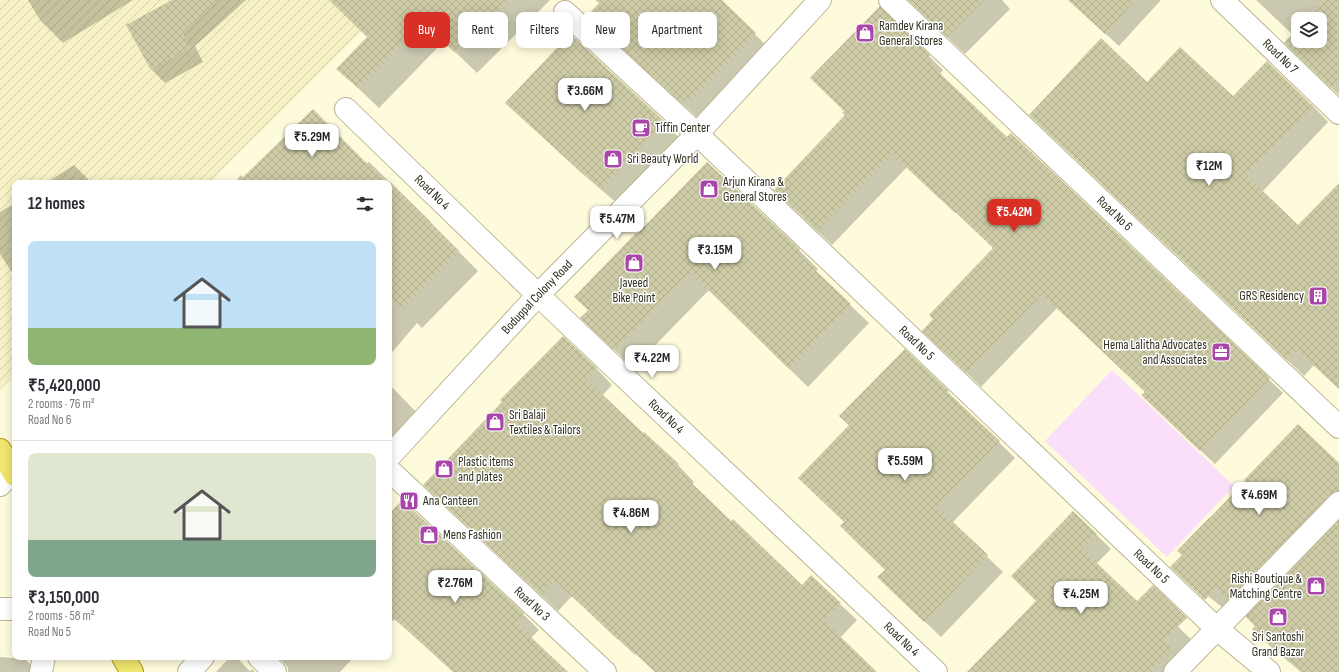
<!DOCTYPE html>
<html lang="en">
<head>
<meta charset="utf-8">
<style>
	:root { --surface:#fff; --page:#f2f2f3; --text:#2b2b33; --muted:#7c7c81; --line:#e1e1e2; --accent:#d93025 }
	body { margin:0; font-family:"Sofia Sans Condensed",sans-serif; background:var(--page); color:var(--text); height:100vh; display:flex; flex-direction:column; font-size:15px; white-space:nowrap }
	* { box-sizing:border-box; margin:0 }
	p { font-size:13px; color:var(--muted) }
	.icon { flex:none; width:22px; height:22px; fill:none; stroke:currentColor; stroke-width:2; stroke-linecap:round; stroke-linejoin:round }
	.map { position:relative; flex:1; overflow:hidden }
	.panel { position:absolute; left:12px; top:180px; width:380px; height:480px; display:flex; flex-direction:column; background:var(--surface); border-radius:8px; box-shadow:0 2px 10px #0003 }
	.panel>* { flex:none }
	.top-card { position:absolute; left:404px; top:12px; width:380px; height:36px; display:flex; gap:8px }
	.fabs { position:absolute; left:1291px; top:12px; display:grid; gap:8px }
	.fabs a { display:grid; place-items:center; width:36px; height:36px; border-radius:8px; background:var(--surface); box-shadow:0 2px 10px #0003; font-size:20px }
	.price { position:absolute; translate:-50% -34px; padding:0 9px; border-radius:8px; background:#fff; color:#222; font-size:13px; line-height:26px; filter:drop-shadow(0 1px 2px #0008) }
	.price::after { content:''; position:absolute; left:50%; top:24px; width:12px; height:9px; margin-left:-6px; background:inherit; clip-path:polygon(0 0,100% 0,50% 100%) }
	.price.selected { background:var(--accent); color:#fff }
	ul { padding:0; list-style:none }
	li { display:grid; align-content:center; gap:8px; height:212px; padding:0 16px }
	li+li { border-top:1px solid var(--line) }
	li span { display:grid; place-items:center; height:124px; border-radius:8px; color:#555 }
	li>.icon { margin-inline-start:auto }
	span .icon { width:72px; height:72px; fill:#fffc; stroke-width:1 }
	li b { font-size:17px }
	h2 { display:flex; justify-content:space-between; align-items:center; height:48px; padding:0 16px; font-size:17px }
	.chip { padding:0 14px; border-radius:8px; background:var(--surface); box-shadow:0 2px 10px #0003; font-size:14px; line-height:36px }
	.chip.selected { background:var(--accent); color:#fff }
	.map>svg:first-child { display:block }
	.industrial { fill:url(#industrial-furrows) }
	.green { fill:#fbdffa }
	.shadow { fill:#0003; fill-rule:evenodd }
	.building { fill:url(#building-cross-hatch) }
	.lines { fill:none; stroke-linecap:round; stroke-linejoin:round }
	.minor-casing { stroke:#b9b692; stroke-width:24 }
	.major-casing { stroke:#a69914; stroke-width:24 }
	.minor { stroke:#fff; stroke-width:22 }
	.major { stroke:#f0e56e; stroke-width:22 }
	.labels { text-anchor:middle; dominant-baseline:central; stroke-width:3; stroke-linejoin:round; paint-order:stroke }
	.poi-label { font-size:13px; fill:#2f2e1f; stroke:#fff; text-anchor:start }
	.street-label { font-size:13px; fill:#2f2e1f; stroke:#fff }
</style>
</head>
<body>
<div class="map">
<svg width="1339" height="672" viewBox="0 0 1339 672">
	<defs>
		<pattern id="industrial-furrows" width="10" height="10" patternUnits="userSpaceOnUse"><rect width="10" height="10" fill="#f6f2c5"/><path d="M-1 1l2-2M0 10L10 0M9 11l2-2" fill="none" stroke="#d3d0a9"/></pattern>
		<pattern id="building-cross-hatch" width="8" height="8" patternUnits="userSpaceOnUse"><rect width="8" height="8" fill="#cecba7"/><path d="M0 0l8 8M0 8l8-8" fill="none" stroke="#b1af8f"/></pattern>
	</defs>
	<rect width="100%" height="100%" fill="#fefbdd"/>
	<!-- industrial -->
	<path class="industrial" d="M0 0H393L209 183H15V375L0 390Z"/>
	<!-- green -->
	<path class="green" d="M1112 370 1234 486 1167 557 1045 441Z"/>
	<!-- shadow -->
	<path class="shadow" d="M28 0H133L63 43 40 20Z
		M174 0H246L195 46 203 62 165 83 151 69Z
		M330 0H550L477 73 444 41 379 108 338 69 368 37Z
		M595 0H720L773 52 700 120 606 33 600 4Z
		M908 0H1002L1010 9 965 54Z
		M1076 0H1161L1119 46 1087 17Z
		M1256 0H1339V95L1301 59 1292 34ZM1298 19H1320V41H1298Z
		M570 35 680 138 619 205 578 170 507 103Z
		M929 56 943 70 940 74 1007 139 1011 134 1283 393 1215 464 1157 410 1146 392 1057 308 981 387 938 345 995 248 956 212 955 213 907 167 832 245 789 204Z
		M1147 84 1233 98 1313 106 1328 122 1262 192 1298 227 1339 185V389L1314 365 1304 376 1046 130Z
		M369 162 431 222 430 223 478 271 422 328 417 323 389 356V183H234L241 175 243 178 366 164Z
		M707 163 799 250 818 269 815 272 869 323 808 387 709 290 633 368 600 336 589 310 637 235Z
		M74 165 92 183H46Z
		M15 203V277L0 254V212Z
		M905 350 1015 458 952 523 1003 572 941 637 895 593 886 570 845 522 850 426Z
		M596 368 612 385 602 396 643 434 644 433 678 465 694 482 692 484 732 522 802 586 811 577 857 620 840 638 875 672H656L636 654 635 655 573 597H571L558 611 441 501Z
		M389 384 421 417 389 447Z
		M1339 465V672H1301L1272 648 1253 629 1256 626 1235 606 1229 613 1192 583Z
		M1073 512 1111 549 1096 564 1137 603 1145 595 1193 641 1179 672H978L1038 601Z
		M389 515 523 614 539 630 531 638 567 672H453L395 619 389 624Z
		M0 657 25 659 38 672H0Z
		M230 657H236L250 671 252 669 255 672H216Z
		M278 657H354L340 672H288V668L286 665Z"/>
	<!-- building -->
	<path class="building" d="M172 0H218L182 33 191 48 151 70 126 25Z
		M329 0H509L455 53 423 21 358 88 336 69 367 37Z
		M602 0H722L756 33 690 101 687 97 681 103 587 16Z
		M908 0H984L947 37Z
		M1068 0H1135L1105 34Z
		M1325 0H1339V79L1331 88 1284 43 1298 28V41H1320V19H1307Z
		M880 6 930 55 926 59 931 63 930 64 1007 137 1011 133 1270 378 1200 451 1141 395 1145 392 1042 294 966 373 922 331 933 319 929 315 993 248 941 198 940 199 892 154 817 231 774 190 845 115 842 113 844 111 810 78Z
		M570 34 664 121 602 189 560 153 505 103Z
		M1101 38 1147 82 1180 47 1233 96 1267 61 1313 106 1246 175 1298 225 1339 183V389L1297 350 1287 360 1029 115Z
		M313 109 386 183H237Z
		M707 162 800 249 797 253 851 304 789 369 690 272 614 350 580 318 588 310 574 297 636 233 637 234Z
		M389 181 459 251 402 309 389 296Z
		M563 336 597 368 586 379 643 433 644 432 679 464 676 468 731 521 733 519 802 585 811 575 841 603 824 621 877 672H655L619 638 618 640 556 581H554L541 595 423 485 502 402 500 400Z
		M905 349 949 391 947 392 1000 441 936 506 988 555 924 622 877 577 885 570 840 526 844 522 798 478 849 425 839 416Z
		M1298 424 1339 463V491H1335L1330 494 1228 600 1216 588 1205 600 1170 567 1182 555 1177 551 1210 517H1211L1245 481 1244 480Z
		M402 500 524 613 515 622 568 672H454L389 614V514Z
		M1073 511 1097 534 1082 549 1137 601 1153 585 1187 618 1164 640 1173 648 1150 672H967L1036 601 1011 576Z
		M1339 521V672H1304L1252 629 1255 626 1246 617Z"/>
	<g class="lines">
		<defs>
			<g id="minor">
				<path id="s1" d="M890 0 1339 427"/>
				<path id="s2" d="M1222 0 1339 113"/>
				<path id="s3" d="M565 12 697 134 1216 628 1269 672"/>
				<path id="s4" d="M346 109 538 295 936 672"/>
				<path id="s5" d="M389 457 538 295 697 134 820 0"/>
				<path id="s6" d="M389 470 605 672"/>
				<path d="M0 485 13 471"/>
				<path d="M0 609H15"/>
				<path d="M259 657 275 672"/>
				<path d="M41 672 44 657"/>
				<path d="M189 672 203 657"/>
				<path d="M1175 672 1339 503"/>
			</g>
			<path id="major" d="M0 450 15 475
				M123 657 132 672"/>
		</defs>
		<!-- minor casing -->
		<use href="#minor" class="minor-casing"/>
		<!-- major casing -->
		<use href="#major" class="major-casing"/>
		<!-- minor -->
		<use href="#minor" class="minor"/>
		<!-- major -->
		<use href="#major" class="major"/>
	</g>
	<!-- icons -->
	<defs>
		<symbol id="shop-square" viewBox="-11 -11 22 22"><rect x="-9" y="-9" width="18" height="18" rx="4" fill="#a945ab" stroke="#fff"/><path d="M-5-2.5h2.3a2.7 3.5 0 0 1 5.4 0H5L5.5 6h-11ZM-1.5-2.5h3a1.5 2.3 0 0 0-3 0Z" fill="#fff"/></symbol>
		<symbol id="cafe-square" viewBox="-11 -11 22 22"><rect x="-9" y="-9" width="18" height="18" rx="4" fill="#a945ab" stroke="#fff"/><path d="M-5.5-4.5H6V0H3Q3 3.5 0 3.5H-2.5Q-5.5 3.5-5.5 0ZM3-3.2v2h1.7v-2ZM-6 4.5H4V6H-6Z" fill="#fff"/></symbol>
		<symbol id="building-square" viewBox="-11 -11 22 22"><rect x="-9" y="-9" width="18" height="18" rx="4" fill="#a945ab" stroke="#fff"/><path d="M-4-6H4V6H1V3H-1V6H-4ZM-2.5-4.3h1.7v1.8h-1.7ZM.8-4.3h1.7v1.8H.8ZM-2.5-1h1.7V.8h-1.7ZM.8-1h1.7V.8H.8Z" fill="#fff"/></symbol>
		<symbol id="office-square" viewBox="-11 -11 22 22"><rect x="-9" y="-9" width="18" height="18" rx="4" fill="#a945ab" stroke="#fff"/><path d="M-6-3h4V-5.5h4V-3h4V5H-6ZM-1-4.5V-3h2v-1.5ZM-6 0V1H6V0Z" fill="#fff"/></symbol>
		<symbol id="restaurant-square" viewBox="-11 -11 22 22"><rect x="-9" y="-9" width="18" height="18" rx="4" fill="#a945ab" stroke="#fff"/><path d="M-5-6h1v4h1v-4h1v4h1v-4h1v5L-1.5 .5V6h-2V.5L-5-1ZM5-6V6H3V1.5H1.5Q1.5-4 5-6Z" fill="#fff"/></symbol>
	</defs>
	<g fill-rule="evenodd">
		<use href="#shop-square" x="854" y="22" width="22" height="22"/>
		<use href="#cafe-square" x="630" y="117" width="22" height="22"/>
		<use href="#shop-square" x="602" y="148" width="22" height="22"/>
		<use href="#shop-square" x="698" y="178" width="22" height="22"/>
		<use href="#shop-square" x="623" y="252" width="22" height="22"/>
		<use href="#building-square" x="1307" y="285" width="22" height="22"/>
		<use href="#office-square" x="1210" y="341" width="22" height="22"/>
		<use href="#shop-square" x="484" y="411" width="22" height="22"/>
		<use href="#shop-square" x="433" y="458" width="22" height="22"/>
		<use href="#restaurant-square" x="398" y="490" width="22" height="22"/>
		<use href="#shop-square" x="418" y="524" width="22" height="22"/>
		<use href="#shop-square" x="1305" y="575" width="22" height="22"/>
		<use href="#shop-square" x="1267" y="606" width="22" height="22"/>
	</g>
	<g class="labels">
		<!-- poi labels -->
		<g class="poi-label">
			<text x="879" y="26">Ramdev Kirana<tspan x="879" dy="15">General Stores</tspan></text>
			<text x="655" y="128">Tiffin Center</text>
			<text x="627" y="159">Sri Beauty World</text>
			<text x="723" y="182">Arjun Kirana &amp;<tspan x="723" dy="15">General Stores</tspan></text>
			<text x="634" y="283" text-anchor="middle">Javeed<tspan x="634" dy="15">Bike Point</tspan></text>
			<text x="1304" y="296" text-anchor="end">GRS Residency</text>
			<text x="1207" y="345" text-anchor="end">Hema Lalitha Advocates<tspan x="1207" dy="15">and Associates</tspan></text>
			<text x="509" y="415">Sri Balaji<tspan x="509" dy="15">Textiles &amp; Tailors</tspan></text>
			<text x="458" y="462">Plastic items<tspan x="458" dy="15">and plates</tspan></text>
			<text x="423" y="501">Ana Canteen</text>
			<text x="443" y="535">Mens Fashion</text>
			<text x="1302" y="579" text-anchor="end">Rishi Boutique &amp;<tspan x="1302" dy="15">Matching Centre</tspan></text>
			<text x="1278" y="637" text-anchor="middle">Sri Santoshi<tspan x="1278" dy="15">Grand Bazar</tspan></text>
		</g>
		<!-- street labels -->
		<g class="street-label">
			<text stroke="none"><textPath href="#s2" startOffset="81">Road No 7</textPath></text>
			<text stroke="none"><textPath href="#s4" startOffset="120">Road No 4</textPath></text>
			<text stroke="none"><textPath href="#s1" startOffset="310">Road No 6</textPath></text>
			<text stroke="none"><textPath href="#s5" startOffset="218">Boduppal Colony Road</textPath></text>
			<text stroke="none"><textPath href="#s3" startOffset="483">Road No 5</textPath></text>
			<text stroke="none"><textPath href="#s4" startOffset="444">Road No 4</textPath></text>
			<text stroke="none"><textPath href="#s3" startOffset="807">Road No 5</textPath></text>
			<text stroke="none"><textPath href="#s6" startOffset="196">Road No 3</textPath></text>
			<text stroke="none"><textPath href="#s4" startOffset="768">Road No 4</textPath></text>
		</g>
	</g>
</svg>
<div class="fabs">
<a><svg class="icon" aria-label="layers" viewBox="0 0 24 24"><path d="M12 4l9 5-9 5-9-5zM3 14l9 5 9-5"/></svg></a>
</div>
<b class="price" style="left:585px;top:112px">₹3.66M</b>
<b class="price" style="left:312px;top:158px">₹5.29M</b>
<b class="price" style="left:1209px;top:187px">₹12M</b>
<b class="price selected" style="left:1014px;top:233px">₹5.42M</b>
<b class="price" style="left:617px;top:240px">₹5.47M</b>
<b class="price" style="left:715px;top:271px">₹3.15M</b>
<b class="price" style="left:652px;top:379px">₹4.22M</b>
<b class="price" style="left:905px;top:482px">₹5.59M</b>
<b class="price" style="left:1259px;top:516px">₹4.69M</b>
<b class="price" style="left:631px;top:534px">₹4.86M</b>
<b class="price" style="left:455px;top:604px">₹2.76M</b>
<b class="price" style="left:1081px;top:615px">₹4.25M</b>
<div class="top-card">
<a class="chip selected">Buy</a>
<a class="chip">Rent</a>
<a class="chip">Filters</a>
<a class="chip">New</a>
<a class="chip">Apartment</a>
</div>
<section class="panel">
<h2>12 homes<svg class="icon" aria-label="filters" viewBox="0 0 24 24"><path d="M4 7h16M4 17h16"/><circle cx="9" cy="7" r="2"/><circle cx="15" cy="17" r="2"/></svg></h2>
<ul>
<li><span style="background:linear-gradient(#bfe0f5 70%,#8fb573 0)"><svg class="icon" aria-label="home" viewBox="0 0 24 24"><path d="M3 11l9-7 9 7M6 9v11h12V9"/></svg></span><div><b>₹5,420,000</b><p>2 rooms · 76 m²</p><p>Road No 6</p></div></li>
<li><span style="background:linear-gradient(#dfe7d0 70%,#7fa58c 0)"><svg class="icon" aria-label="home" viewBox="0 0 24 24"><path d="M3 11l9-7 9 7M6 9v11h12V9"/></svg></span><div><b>₹3,150,000</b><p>2 rooms · 58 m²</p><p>Road No 5</p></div></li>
</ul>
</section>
</div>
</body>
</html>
